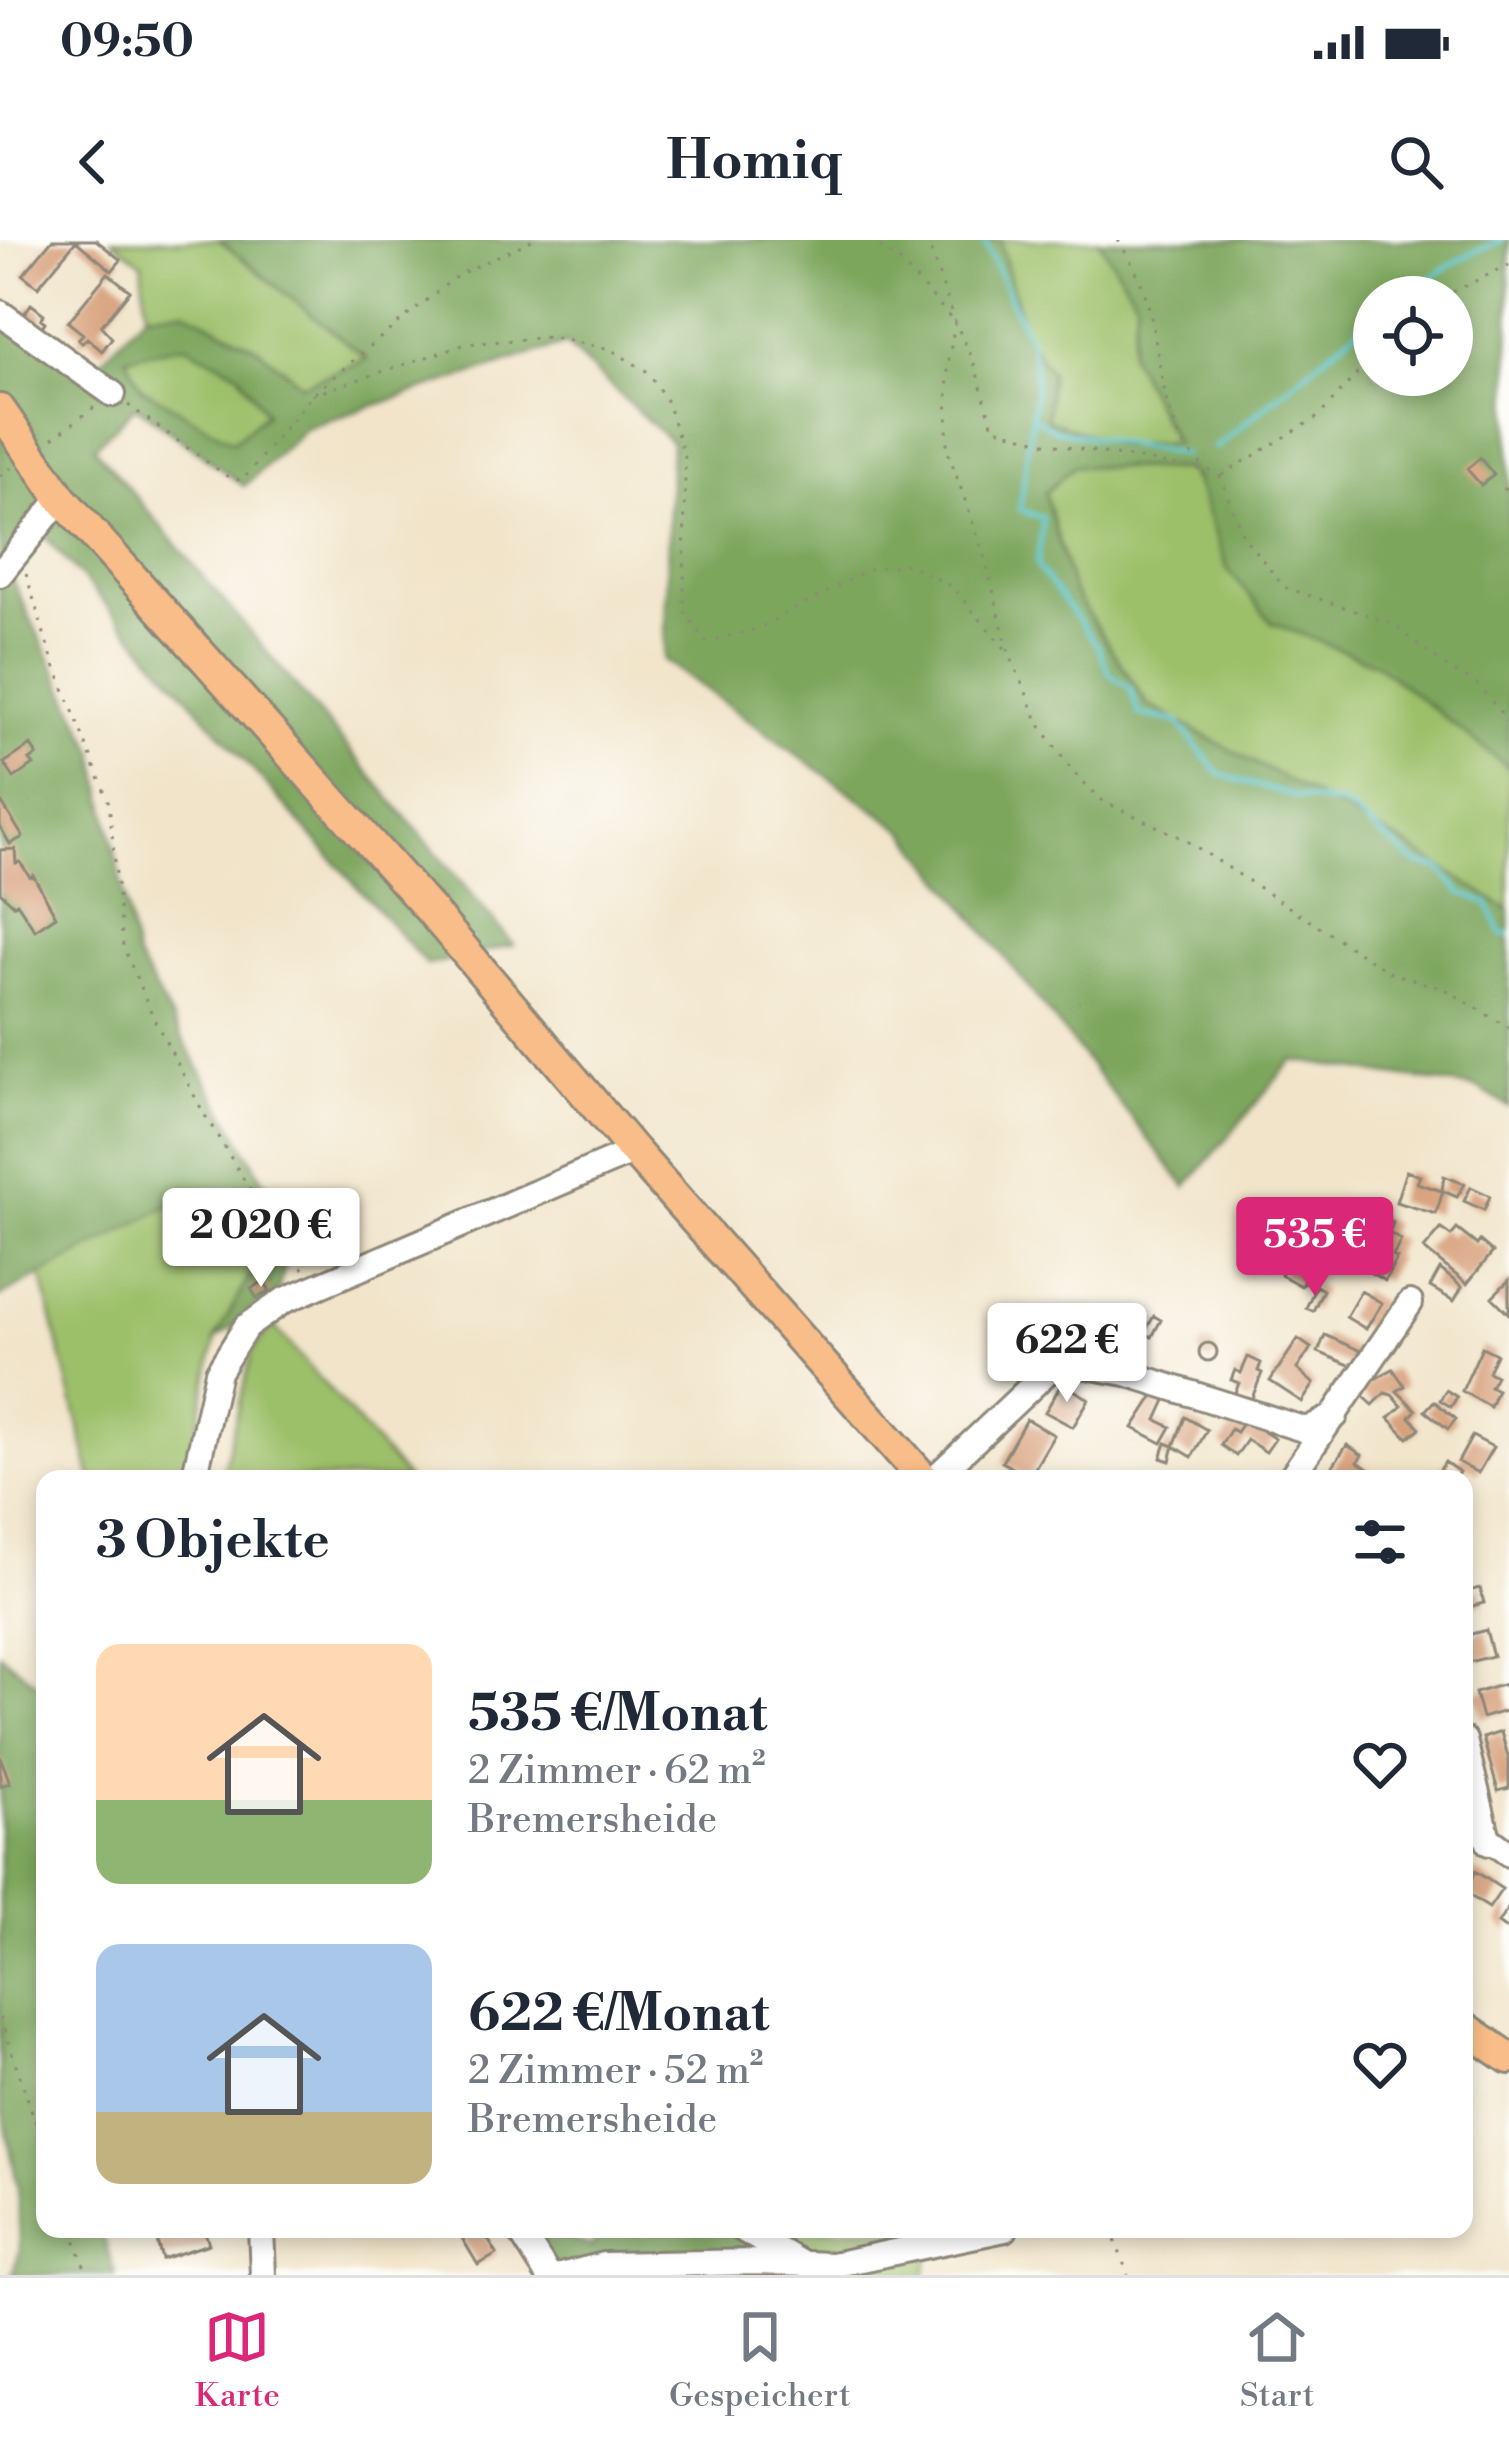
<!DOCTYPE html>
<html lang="de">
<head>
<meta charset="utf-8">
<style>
	:root { --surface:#fff; --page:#f2f2f3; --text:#1f2937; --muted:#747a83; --line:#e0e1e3; --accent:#db2777 }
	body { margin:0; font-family:"Libre Bodoni",serif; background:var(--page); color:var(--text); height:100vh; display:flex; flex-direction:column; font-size:45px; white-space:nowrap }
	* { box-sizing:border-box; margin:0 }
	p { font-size:39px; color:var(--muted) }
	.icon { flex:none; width:66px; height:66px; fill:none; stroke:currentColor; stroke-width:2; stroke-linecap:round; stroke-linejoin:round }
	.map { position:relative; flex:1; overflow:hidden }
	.panel { position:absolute; left:36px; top:1230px; width:1437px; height:768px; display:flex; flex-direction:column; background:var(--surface); border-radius:24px; box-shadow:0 6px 18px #0003 }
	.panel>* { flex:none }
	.fabs { position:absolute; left:1353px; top:36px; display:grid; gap:24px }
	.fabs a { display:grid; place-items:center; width:120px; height:120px; border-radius:50%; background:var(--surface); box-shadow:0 6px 18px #0003; font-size:60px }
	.price { position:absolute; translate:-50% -102px; padding:0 27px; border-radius:12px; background:#fff; color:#222; font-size:39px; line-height:78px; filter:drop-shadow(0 3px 6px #0008) }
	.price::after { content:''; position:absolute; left:50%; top:72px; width:36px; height:27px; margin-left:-18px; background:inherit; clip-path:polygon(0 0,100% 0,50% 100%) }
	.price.on { background:var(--accent); color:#fff }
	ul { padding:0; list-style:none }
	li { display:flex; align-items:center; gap:36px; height:300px; padding:0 60px }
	li span { display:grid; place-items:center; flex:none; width:336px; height:240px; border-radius:24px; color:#555 }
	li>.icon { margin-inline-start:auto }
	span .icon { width:144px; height:144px; fill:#fffc; stroke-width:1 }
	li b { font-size:51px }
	h2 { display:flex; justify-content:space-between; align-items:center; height:144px; padding:0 60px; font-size:51px }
	.status { display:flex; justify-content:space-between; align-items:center; height:84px; padding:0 60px; background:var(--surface); direction:ltr }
	.status svg { height:33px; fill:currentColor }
	header { display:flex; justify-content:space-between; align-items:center; height:156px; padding:0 60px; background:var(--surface); font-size:54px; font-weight:800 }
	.tabs { display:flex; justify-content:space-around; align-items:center; height:168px; border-top:3px solid var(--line); background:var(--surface); font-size:33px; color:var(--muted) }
	.tabs a { display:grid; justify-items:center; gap:6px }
	.tabs .on { color:var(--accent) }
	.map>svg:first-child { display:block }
	.green { fill:#9cbf69; stroke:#64754a; stroke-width:3 }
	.forest { fill:#7da65d; stroke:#546844; stroke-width:3; fill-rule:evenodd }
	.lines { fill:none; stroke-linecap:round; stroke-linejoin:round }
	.stream { stroke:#5bc8cf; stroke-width:4.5 }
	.building { fill:#d69c76 }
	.minor-casing { stroke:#8e887a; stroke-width:30 }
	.major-casing { stroke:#8e887a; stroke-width:36 }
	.path { stroke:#8e887a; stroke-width:3; stroke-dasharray:3 9; stroke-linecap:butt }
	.minor { stroke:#fff; stroke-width:24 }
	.major { stroke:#f8bd88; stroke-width:30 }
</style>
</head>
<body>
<div class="status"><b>09:50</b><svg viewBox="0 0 49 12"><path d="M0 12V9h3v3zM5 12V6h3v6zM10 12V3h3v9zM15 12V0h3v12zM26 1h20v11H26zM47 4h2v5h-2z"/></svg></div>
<header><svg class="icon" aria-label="back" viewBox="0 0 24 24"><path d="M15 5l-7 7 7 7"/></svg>Homiq<svg class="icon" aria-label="search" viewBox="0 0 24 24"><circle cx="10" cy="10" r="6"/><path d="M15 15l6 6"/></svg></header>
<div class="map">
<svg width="1509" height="2035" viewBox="0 0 1509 2035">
	<rect width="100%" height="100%" fill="#fdfcf7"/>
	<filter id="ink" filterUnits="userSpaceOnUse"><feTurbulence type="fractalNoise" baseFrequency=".00833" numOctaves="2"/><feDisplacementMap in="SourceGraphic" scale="24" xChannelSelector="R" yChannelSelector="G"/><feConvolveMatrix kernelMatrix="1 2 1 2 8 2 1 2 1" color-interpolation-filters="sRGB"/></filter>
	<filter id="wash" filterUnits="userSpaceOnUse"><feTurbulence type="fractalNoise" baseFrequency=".004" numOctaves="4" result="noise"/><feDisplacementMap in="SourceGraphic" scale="48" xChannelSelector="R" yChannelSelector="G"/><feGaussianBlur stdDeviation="2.7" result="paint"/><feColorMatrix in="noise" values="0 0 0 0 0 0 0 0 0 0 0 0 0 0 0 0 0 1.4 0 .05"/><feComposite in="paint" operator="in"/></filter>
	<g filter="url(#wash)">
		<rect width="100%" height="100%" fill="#f1e4c9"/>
		<!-- green -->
		<path class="green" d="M112 0H219L369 118 302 145 259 109 185 70 146 73 142 23Z
			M1000 0H1099L1137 61 1130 115 1175 204 1118 205 1046 180 1050 133 1024 92Z
			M184 105 239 133 266 173 233 202 141 148 125 116Z
			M1074 226 1188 230 1272 383 1375 423 1509 528V670L1148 465 1072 350 1045 253Z
			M183 958 255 1026 216 1098 186 1239H92L41 1034Z
			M272 1084 407 1239H221L252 1113Z
			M755 1989H1000L931 2008 925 2035H778L779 2001Z"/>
		<!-- forest -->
		<path class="forest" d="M219 0H1000L1024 92 1050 133 1047 180 1118 205 1175 203 1130 114 1137 61 1099 0H1509V528L1375 423 1272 383 1228 330 1195 238 1188 230 1074 226 1045 253 1072 350 1148 465 1406 605 1509 670V867L1478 848 1292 820 1186 947 906 592 664 420 671 202 565 104 307 187 244 246 136 166 94 207 514 705 427 725 42 293 8 332 95 512 136 717 294 994 275 1061 216 1098 255 1026 183 958 0 1057V80L102 146 97 125 146 73 185 70 259 109 302 145 367 119ZM1374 57H1452V135H1374ZM185 105 239 133 266 174 233 202 141 148 126 117Z
			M0 1414 45 1451V1989H101L115 2035H12L20 2011 18 1949 0 1855Z
			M532 1989H546L592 2007 599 1989H755L779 2001 778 2035H566L542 2013Z"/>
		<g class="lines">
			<!-- stream -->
			<path class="stream" d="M984 0 1031 104 1036 144 1020 270 1043 278 1037 326 1098 406 1110 434 1130 448 1139 474 1177 481 1219 534 1295 557 1345 565 1416 623 1440 628 1461 653 1488 663 1501 694H1509
				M1406 57C1437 33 1465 13 1503 0
				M1033 178 1056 190 1184 215
				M1215 208 1374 75"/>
		</g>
		<g id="blocks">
			<!-- building -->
			<path class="building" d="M52 0H96L121 20 112 31 76 1 38 47 23 35Z
				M108 33 130 51 101 86 112 98 102 111 87 98 82 103 78 99 83 94 68 82Z
				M31 64 44 74 41 79 45 82 40 90 23 76Z
				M1480 218 1494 235 1481 245 1467 229Z
				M31 505 37 515 30 520 34 525 14 538 4 523Z
				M0 560 23 597 10 604 0 587Z
				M15 609 16 623 20 622 30 637 33 635 56 676 35 690 17 663 14 665 0 652V610Z
				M1406 931 1420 936 1417 943 1442 951 1444 936 1465 944 1457 957 1443 951 1436 974 1396 962Z
				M1471 947 1490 956 1484 970 1464 961Z
				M1379 975 1393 983 1389 993 1401 1000 1393 1016 1397 1018 1385 1041 1371 1033 1375 1027 1361 1019 1370 1003 1365 1001Z
				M1441 989 1451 996 1457 989 1477 1005 1480 1001 1493 1012 1467 1044 1424 1009Z
				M1293 1011 1314 1022 1301 1046 1281 1035Z
				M1440 1029 1462 1047 1454 1061 1430 1047Z
				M1509 1040V1074L1492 1057Z
				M264 1041 270 1051 257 1058 251 1049Z
				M1316 1046 1323 1050 1313 1071 1306 1068Z
				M1361 1051 1382 1063 1366 1089 1346 1077Z
				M1115 1069 1145 1086 1129 1114 1109 1102 1117 1088 1107 1083Z
				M1154 1076 1161 1080 1152 1097 1144 1093Z
				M1325 1095 1361 1111 1354 1127 1318 1112Z
				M1079 1099 1097 1103 1093 1118 1075 1114Z
				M1298 1099 1311 1108 1297 1129 1314 1144 1302 1162 1270 1141Z
				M1199 1112a9 9 0 1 1 18 0a9 9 0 1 1-18 0Z
				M1482 1107 1496 1114 1488 1132 1496 1136 1490 1147 1497 1150 1490 1167 1462 1151Z
				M1248 1117 1261 1123 1258 1131 1262 1133 1250 1163 1234 1155 1239 1143 1231 1140 1235 1130 1241 1133Z
				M1393 1129 1405 1146 1397 1151 1416 1170 1410 1177 1420 1188 1408 1198 1389 1178 1402 1166 1392 1155 1385 1153 1373 1165 1360 1153 1373 1140Z
				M1062 1143 1089 1159 1073 1187 1045 1172Z
				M1446 1150 1457 1157 1451 1167 1440 1160Z
				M1155 1154 1167 1158 1157 1180 1171 1187 1162 1203 1133 1188Z
				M1434 1161 1456 1179 1448 1189 1425 1171Z
				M1185 1177 1207 1190 1192 1217 1174 1206Z
				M1026 1179 1054 1195 1029 1238 1002 1222Z
				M1245 1179 1275 1199 1266 1212 1247 1200 1236 1216 1221 1205 1231 1189 1236 1192Z
				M1472 1196 1493 1207 1478 1233 1458 1222Z
				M1166 1203 1174 1206 1170 1221 1161 1218Z
				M1347 1205 1362 1215 1358 1222 1382 1239H1365L1353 1230 1350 1234 1357 1239 1326 1236Z
				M1445 1222 1459 1232 1455 1239H1434Z
				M1480 1348 1484 1363 1469 1367 1465 1352Z
				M1486 1390 1493 1416 1465 1423 1464 1396Z
				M1505 1444 1509 1470 1482 1478 1475 1453Z
				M1501 1492 1509 1520V1548L1498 1551 1483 1498Z
				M0 1516 10 1543 0 1546Z
				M1475 1631 1502 1649 1489 1668 1464 1652Z
				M1509 1666V1691L1498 1683Z
				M184 1989H204L209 2004 162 2019 156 1998Z
				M466 1989H482L497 2014 478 2025 459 1993Z"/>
		</g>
	</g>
	<g filter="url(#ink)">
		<use href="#blocks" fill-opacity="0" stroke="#8e887a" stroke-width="3"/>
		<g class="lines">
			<defs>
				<path id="minor" d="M0 73 113 154
					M0 334 61 258
					M194 1239 218 1132 246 1087 283 1061 634 911
					M934 1239 1049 1130 1070 1123 1126 1133 1306 1190 1335 1176
					M1290 1239 1410 1063
					M1464 1500 1489 1603
					M1464 1580 1509 1614
					M261 1989 263 2035
					M519 1989 548 2035
					M742 1989 797 2021
					M564 2035 603 2025 756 2022 832 2025 1005 1989"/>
				<path id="major" d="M0 170 61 258 432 672 634 911 924 1239
					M1464 1787 1509 1818"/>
			</defs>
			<!-- minor casing -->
			<use href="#minor" class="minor-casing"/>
			<!-- major casing -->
			<use href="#major" class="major-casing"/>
			<!-- path -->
			<path class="path" d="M870 0 901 23 954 81
				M927 0 955 82 973 120 993 187 1045 203 1208 231
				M1118 0C1128 16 1138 33 1144 51 1164 107 1155 207 1220 236L1243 296 1284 347 1391 383 1445 426 1478 445 1509 483
				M1442 57 1509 25
				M955 82 948 124 947 209 984 314 1009 413 1040 485 1072 531 1103 561 1184 599 1389 732 1447 750 1509 788
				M312 155 466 104 549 97 610 109 648 132 667 162 685 218 684 371 706 402 759 388 870 329 909 324 952 347 1009 413
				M128 165 227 236 242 241 312 155 380 98 458 35 532 0
				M53 198 96 166
				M1222 235 1318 177 1374 115
				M0 236 11 228
				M1503 248 1509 254
				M26 334 49 410 109 563 123 706 154 779 203 872 285 1007 303 1029
				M0 1778 45 1910
				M72 1989 87 2035
				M1111 1989 1128 2035"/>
			<!-- minor -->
			<use href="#minor" class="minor"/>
			<!-- major -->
			<use href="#major" class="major"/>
		</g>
	</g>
</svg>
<div class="fabs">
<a><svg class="icon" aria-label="locate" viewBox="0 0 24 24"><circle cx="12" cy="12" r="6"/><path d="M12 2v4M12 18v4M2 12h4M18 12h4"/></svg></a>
</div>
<b class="price" style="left:261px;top:1050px">2 020 €</b>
<b class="price on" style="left:1315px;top:1059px">535 €</b>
<b class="price" style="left:1067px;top:1165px">622 €</b>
<section class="panel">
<h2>3 Objekte<svg class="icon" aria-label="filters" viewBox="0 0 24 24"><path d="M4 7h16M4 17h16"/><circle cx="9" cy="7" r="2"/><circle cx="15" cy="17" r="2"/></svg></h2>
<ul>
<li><span style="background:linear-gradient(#ffd9b3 65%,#8fb573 0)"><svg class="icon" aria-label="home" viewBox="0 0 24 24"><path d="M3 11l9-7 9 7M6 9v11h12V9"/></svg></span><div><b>535 €/Monat</b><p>2 Zimmer · 62 m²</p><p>Bremersheide</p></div><svg class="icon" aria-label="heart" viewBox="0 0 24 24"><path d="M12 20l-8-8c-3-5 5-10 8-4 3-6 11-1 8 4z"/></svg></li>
<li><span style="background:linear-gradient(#a9c7e8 70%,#c2b280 0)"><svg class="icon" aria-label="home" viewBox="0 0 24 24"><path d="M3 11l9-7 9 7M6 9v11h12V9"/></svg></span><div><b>622 €/Monat</b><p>2 Zimmer · 52 m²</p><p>Bremersheide</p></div><svg class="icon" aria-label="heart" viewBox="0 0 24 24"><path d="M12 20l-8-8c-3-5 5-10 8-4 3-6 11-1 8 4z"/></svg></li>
</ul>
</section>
</div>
<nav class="tabs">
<a class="on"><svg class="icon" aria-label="map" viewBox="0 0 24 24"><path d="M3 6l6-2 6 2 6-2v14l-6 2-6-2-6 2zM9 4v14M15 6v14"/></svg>Karte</a>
<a><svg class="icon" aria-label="saved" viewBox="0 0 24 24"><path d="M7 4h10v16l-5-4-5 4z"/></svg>Gespeichert</a>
<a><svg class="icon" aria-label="home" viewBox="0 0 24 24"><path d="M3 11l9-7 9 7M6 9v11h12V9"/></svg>Start</a>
</nav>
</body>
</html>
